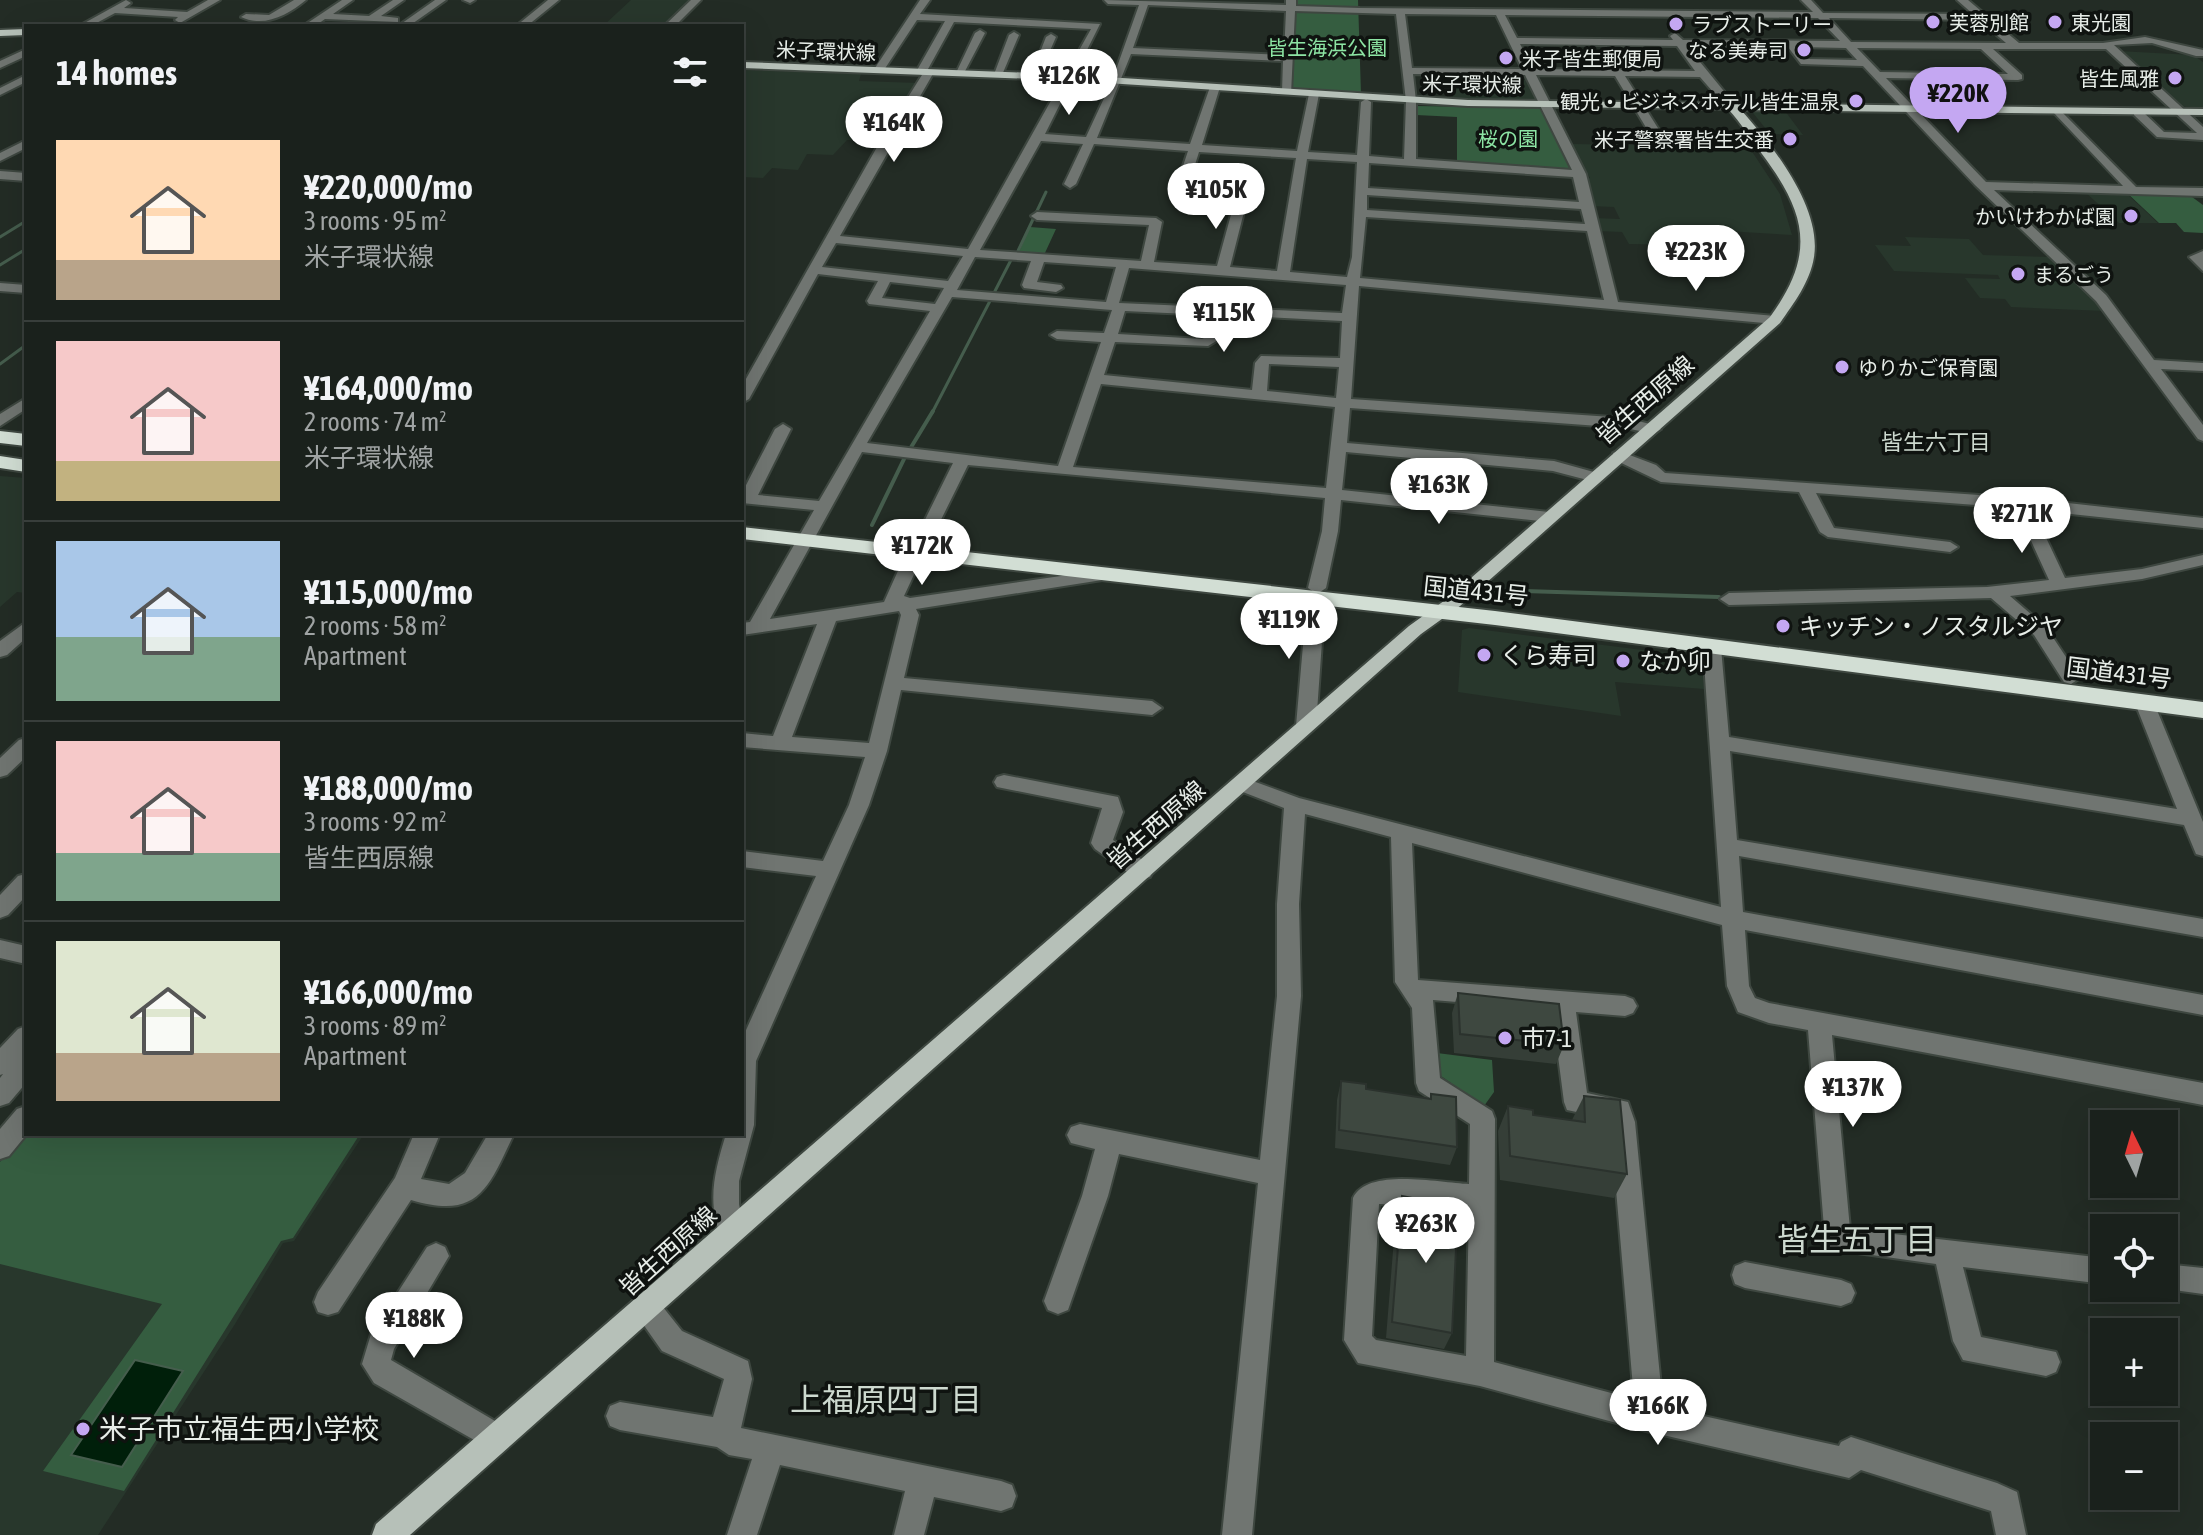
<!DOCTYPE html>
<html lang="en">
<head>
<meta charset="utf-8">
<style>
	:root { --surface:#1a211c; --page:#272e29; --text:#f1f3f6; --muted:#9fa3a3; --line:#383e3b; --accent:#c4a7f2 }
	body { margin:0; font-family:"Asap Condensed","Noto Sans JP",sans-serif; background:var(--page); color:var(--text); height:100vh; display:flex; flex-direction:column; font-size:30px; white-space:nowrap }
	* { box-sizing:border-box; margin:0 }
	p { font-size:26px; color:var(--muted) }
	.icon { flex:none; width:44px; height:44px; fill:none; stroke:currentColor; stroke-width:2; stroke-linecap:round; stroke-linejoin:round }
	.map { position:relative; flex:1; overflow:hidden }
	.drawer { position:absolute; left:24px; top:24px; width:720px; height:1112px; display:flex; flex-direction:column; background:var(--surface); border-radius:0px; box-shadow:0 8px 32px #0002,0 0 0 2px var(--line) }
	.drawer>* { flex:none }
	.needle { width:52px; rotate:355deg }
	.controls { position:absolute; left:2090px; top:1110px; display:grid; gap:16px }
	.controls a { display:grid; place-items:center; width:88px; height:88px; border-radius:0px; background:var(--surface); box-shadow:0 8px 32px #0002,0 0 0 2px var(--line); font-size:40px }
	.price { position:absolute; translate:-50% -68px; padding:0 18px; border-radius:28px; background:#fff; color:#222; font-size:26px; line-height:52px; filter:drop-shadow(0 2px 4px #0008) }
	.price::after { content:''; position:absolute; left:50%; top:48px; width:24px; height:18px; margin-left:-12px; background:inherit; clip-path:polygon(0 0,100% 0,50% 100%) }
	.price.current { background:var(--accent); color:#111 }
	ul { padding:0; list-style:none }
	li { display:flex; align-items:center; gap:24px; height:200px; padding:0 32px }
	li+li { border-top:2px solid var(--line) }
	li span { display:grid; place-items:center; flex:none; width:224px; height:160px; border-radius:0px; color:#555 }
	li>.icon { margin-inline-start:auto }
	span .icon { width:96px; height:96px; fill:#fffc; stroke-width:1 }
	li b { font-size:34px }
	h2 { display:flex; justify-content:space-between; align-items:center; height:96px; padding:0 32px; font-size:34px }
	.map>svg:first-child { display:block }
	.built { fill:#28372c }
	.green { fill:#355d40 }
	.water { fill:#001f0a; stroke:#455d4d; stroke-width:2 }
	.lines { fill:none; stroke-linecap:round; stroke-linejoin:round }
	.stream-far1 { stroke:#455d4d; stroke-width:3 }
	.stream { stroke:#455d4d; stroke-width:4 }
	.minor-casing { stroke:#3e4740; stroke-width:4 }
	.major-casing { stroke:#3e4740; stroke-width:4 }
	.highway-casing { stroke:#3e4740; stroke-width:4 }
	.minor { fill:#707571; fill-rule:evenodd }
	.major { fill:#b6c0b8; fill-rule:evenodd }
	.highway { fill:#d2ded4; fill-rule:evenodd }
	.wall { fill:#353e37 }
	.building { fill:#3e4840; stroke:#2b322d; stroke-width:2 }
	.poi-dot { fill:#c4a7f2; stroke:#0f1310; stroke-width:3 }
	.labels { text-anchor:middle; dominant-baseline:central; stroke-width:7; stroke-linejoin:round; paint-order:stroke }
	.far-poi-label { font-size:20px; fill:#e7ede8; stroke:#0f1310; text-anchor:start }
	.far-park-label { font-size:20px; fill:#8de5a4; stroke:#0f1310 }
	.far-street-label { font-size:20px; fill:#e7ede8; stroke:#0f1310 }
	.far-neighbourhood-label { font-size:22px; fill:#cdd9cf; stroke:#0f1310 }
	.street-label { font-size:24px; fill:#e7ede8; stroke:#0f1310 }
	.poi-label { font-size:24px; fill:#e7ede8; stroke:#0f1310; text-anchor:start }
	.near-poi-label { font-size:28px; fill:#e7ede8; stroke:#0f1310; text-anchor:start }
	.near-neighbourhood-label { font-size:32px; fill:#cdd9cf; stroke:#0f1310 }
</style>
</head>
<body>
<div class="map">
<svg width="2203" height="1535" viewBox="0 0 2203 1535">
	<rect width="100%" height="100%" fill="#232c25"/>
	<!-- built -->
	<path class="built" d="M631 0H690L665 26H603Z
		M2118 51 2193 55 2203 62V108L2178 106Z
		M742 70 861 74 859 81 919 83 883 142 847 140 833 155 807 154 798 170 772 168 763 178 742 177Z
		M1451 80H1530L1539 99H1453Z
		M1758 110 1785 111 1803 135 1770 134 1753 113Z
		M1572 144 1749 147 1780 194 1792 235 1677 228 1685 245 1629 244 1622 232 1598 231 1594 218 1620 219 1614 207 1590 206 1584 179 1590 178Z
		M2084 191 2125 192 2158 223H2119Z
		M1905 237 1969 239 1983 255 2051 257 2105 311 2011 307 2005 299 1980 298 1965 278 2000 279 1998 275 1894 271 1875 245 1911 246Z
		M0 476 26 478V593L17 592 0 607Z
		M1469 628 1690 656 1702 665 1704 689 1615 682 1621 716 1458 692 1462 630Z
		M26 1134H364L294 1241 283 1243 235 1324 98 1535H0V1156Z"/>
	<!-- green -->
	<path class="green" d="M1295 0H1358L1361 94 1292 89Z
		M1416 106 1543 108 1573 171 1457 164V117L1416 115Z
		M2126 192 2188 194 2203 205V233L2184 232 2176 223H2159Z
		M1030 227 1056 229 1044 255 1018 254Z
		M1437 1053 1492 1060 1494 1092 1484 1106 1438 1074Z
		M26 1132 360 1134 293 1238 281 1241 124 1491 43 1471 162 1304 0 1264V1162Z"/>
	<!-- water -->
	<path class="water" d="M135 1360 183 1371 122 1467 71 1455Z"/>
	<g class="lines">
		<!-- stream-far1 -->
		<path class="stream-far1" d="M0 237 26 221
			M1017 253 1046 192
			M0 265 26 249
			M994 293 1012 258
			M0 364 26 345
			M932 413 991 299"/>
		<!-- stream -->
		<path class="stream" d="M910 449 933 411
			M872 525 906 455
			M1523 591 1719 597"/>
		<defs>
			<path id="minor" d="M126 0 131 3 124 8 187 12 208 0H220L180 23 175 20 178 17 115 13 91 26H79Z
				M294 0H306C288 15 264 28 241 17L246 14 269 15Z
				M342 0H353L333 14 369 16 393 0H404L381 16 398 18V22L325 19 315 26H303Z
				M435 0H446L409 26H398Z
				M463 0H475L470 3Z
				M548 0H559L527 26H516Z
				M691 0H701L675 26H664Z
				M920 0H930L920 14 1100 24 1045 134 1086 137 1112 81 1139 5 1108 4 1104 0 1286 5V0H1296V6L1360 8 1813 12 1801 0H1811L1823 13 1973 14 1957 0H1968L2019 43H2103L2145 37 2203 50V56H2196L2152 43 2114 45 2203 127V140L2157 137 2134 115V111H2142L2164 132 2197 133 2106 49H1993L2022 75V79L2018 80 1886 78 1986 182 2123 186 2054 113V109L2058 108 2136 187 2203 188V196L1994 190 2106 295 2154 360 2203 363V371L2161 369 2203 425V441L2198 439 2096 301 1975 185 1863 66 1801 64 1788 47 1687 46 1736 106 1727 108 1700 77 1625 76 1668 144 1662 147 1656 144 1615 76 1536 75 1586 174 1618 302 1775 316 1782 320 1775 324 1359 286 1351 399 1626 418 1658 426 1661 429 1653 434 1626 428 1350 408 1347 443 1554 461 1601 474 1603 477 1595 482 1553 471 1346 452 1342 490 1549 512 1557 517 1549 522 1341 500 1338 531 1326 588 1317 594 1308 588 1322 531 1325 498 968 465 931 540 923 545 915 540 953 463 862 452 770 619 884 602 906 553 915 548 924 553 904 596 910 598 1109 569 1118 574 1115 578 916 609 919 615 904 678 1152 701 1162 708 1152 715 901 690 887 751 869 805 756 1061 754 1125 739 1181V1204L744 1230 740 1239 731 1242 722 1239C706 1203 715 1170 726 1134H742V1039L816 876 742 867V851L823 861 849 805 865 757 742 747V733L773 736 817 624 742 635V623L750 622 814 510 742 503V493L775 429 783 424 791 429 758 495 819 501 930 311 869 304 867 301 878 281 818 274 749 399 742 403V386L881 140 922 75 916 72 945 21 917 20 882 73 873 71ZM1148 5 1286 11 1284 55 1133 48ZM1295 11 1396 14 1406 101 1404 159 1369 156 1371 102 1366 99 1361 102 1357 155 1308 152 1319 94 1314 91 1309 94 1297 151 1202 145 1220 87 1215 84 1210 87 1190 144 1097 138 1131 54 1283 61 1282 92 1291 94ZM1405 14 1496 15 1522 69 1412 68ZM1505 15 1818 18 1840 41 1683 40 1675 33 1670 36 1673 40 1517 38ZM1829 18 1979 20 2006 43 1851 42ZM954 22 1091 29 968 249 840 236 934 72 928 69ZM1520 44 1677 46 1695 71 1621 70 1613 62 1608 65 1611 70 1533 69ZM1799 47 1846 48 1857 60 1808 59ZM1857 48 1981 49 2008 74 1880 72ZM1413 74 1525 75 1572 170 1416 159V101ZM1041 141 1083 144 1064 184 1070 188 1076 184 1094 144 1188 151 1175 190 1181 194 1187 190 1199 152 1296 158 1277 271 1230 267 1247 200 1241 196 1235 200 1217 266 1154 262 1162 222 1156 218 1037 212 1031 216 1037 220 1149 225 1141 261 980 250ZM1307 159 1357 162 1352 257 1347 277 1290 272ZM1369 163 1573 177 1579 202 1368 188ZM1367 195 1581 209 1585 224 1367 210ZM1366 217 1587 231 1604 300 1360 278ZM836 243 963 256 948 281 822 267ZM975 257 1031 261 1022 285 1024 288 1056 292 1063 288 1061 285 1037 282 1044 262 1116 267 1106 302 957 290ZM1129 268 1346 285 1342 313 1119 303ZM890 282 944 288 935 304 882 298ZM952 297 1112 310 1104 333 1057 331 1050 335 1057 339 1101 342 1058 466 867 443ZM1125 311 1209 315 1204 338 1202 339 1118 334ZM1223 315 1342 321 1340 358 1261 356 1255 363 1252 390 1104 375 1115 342 1208 346 1218 340ZM1269 364 1339 367 1336 398 1267 391ZM1101 384 1335 407 1326 488 1073 467ZM899 611 901 615 869 743 792 737 836 621Z
				M980 30 985 33 964 73 955 75 975 33Z
				M1014 32 1019 35 1002 75 993 77 1009 35Z
				M1051 34 1056 37 1039 76 1030 78 1046 37Z
				M26 49V56L0 68V61Z
				M26 75V82L0 95V88Z
				M26 140V148L0 161V153Z
				M0 171 26 173V181L0 179Z
				M2203 251V271L2189 257Z
				M0 283 26 285V293L0 291Z
				M26 398V409L0 426V414Z
				M1619 451 1656 465 1665 473 2022 498 2203 518V528L2033 510 2065 578 2142 569 2203 555V565L2142 579 2010 596 2046 627 2080 678 2071 684 2064 682 2034 635 1991 598 1729 605 1720 599 1729 593 1987 587 2049 580 2016 508 1816 493 1834 528 1950 542 1958 547 1950 552 1828 537 1820 532 1799 492 1661 482 1613 459V453Z
				M1316 593 1325 599 1316 726 1306 733 1296 726 1307 599Z
				M26 622V638L7 655 0 657V641Z
				M1712 642 1721 648 1729 737 2177 809 2135 703 2145 696 2152 698 2203 822V856L2196 854 2184 825 1730 751 1737 840 2203 919V937L1739 856 1743 912 2203 995V1015L1745 930 1749 986 1755 998 1769 1003 2203 1083V1105L1832 1035 1850 1229 2104 1258V1284L1963 1267 1981 1337 2056 1352 2060 1362 2056 1372 2046 1376 1963 1360 1953 1341 1936 1264 1829 1249 1825 1240 1808 1030 1769 1023 1738 1012 1727 986 1722 925 1412 843 1418 980 1625 996 1633 999 1637 1006 1633 1013 1625 1016 1576 1012 1587 1093 1628 1102 1635 1122 1663 1407 1839 1446 1841 1442 1851 1437 1997 1483 2017 1492 2026 1535H1996L1991 1511 1861 1470 1849 1478 1650 1432 1480 1386 1358 1363 1344 1340 1353 1198C1367 1167 1440 1183 1469 1184L1470 1124 1419 1091 1416 1083 1412 1008 1395 982 1391 837 1305 814 1299 904 1301 996 1252 1535H1222L1258 1183 1119 1154 1108 1196 1068 1310 1058 1314 1048 1310 1044 1301 1082 1196 1095 1149 1071 1143 1067 1135 1071 1127 1080 1124 1260 1160 1277 996V904L1284 808 1235 789 1232 784 1235 779 1242 777 1299 798 1721 907 1703 648ZM1433 1000 1552 1010 1564 1102 1567 1110 1610 1119 1634 1399 1494 1362 1495 1119 1492 1111 1440 1078ZM1379 1204 1469 1208 1466 1356 1376 1340 1372 1336Z
				M26 738V757L7 775 0 777V758L19 740Z
				M1004 775 1118 797 1123 812 1113 840 1150 865 1153 871 1150 877 1142 879 1134 877 1095 849 1091 843 1102 808 997 787 994 782 997 777Z
				M26 874V896L8 915 0 918V895L18 876Z
				M0 940 26 946V964L0 958Z
				M26 1026V1053L22 1057 26 1056V1083L9 1103 0 1106V1078L3 1074 0 1075V1048L18 1029Z
				M26 1106 27 1134 9 1156 0 1159V1129L17 1109Z
				M414 1134H440L421 1179 449 1184 465 1173 488 1134H514C488 1189 478 1220 411 1200L338 1312 328 1315 318 1312 314 1302 318 1292 395 1178Z
				M436 1243 445 1247 449 1256 394 1349 391 1360 507 1428 512 1438 507 1448 497 1453 374 1383 362 1364 371 1334 427 1247Z
				M1745 1262 1841 1280 1851 1284 1855 1293 1851 1302 1841 1306 1745 1288 1735 1284 1732 1275 1735 1266Z
				M2164 1264 2203 1268V1294L2159 1288H2164Z
				M645 1293 655 1297 682 1331 748 1361 752 1379 741 1428 1001 1481 1012 1485 1016 1496 1012 1507 1001 1511 934 1497 924 1535H894L905 1491 780 1465 757 1535H727L752 1459 729 1455 717 1447 620 1430 610 1426 606 1416 610 1406 620 1402 713 1417 724 1379 662 1351 631 1307 635 1297Z"/>
			<path id="major" d="M26 29V35L0 36V30Z
				M742 62 1059 74 1468 100 2203 109V115L1741 110C1772 145 1822 207 1814 257 1810 282 1794 303 1780 323L1460 606 1421 634 410 1535H372L376 1524 1409 626 1448 598 1770 317C1816 254 1807 214 1762 154 1751 139 1741 123 1728 109L1468 106 1059 80 742 68Z"/>
			<path id="highway" d="M0 431 26 434V446L0 443Z
				M0 456 26 460V472L0 468Z
				M742 527 1495 611 2203 702V718L1495 625 742 539Z"/>
		</defs>
		<!-- minor casing -->
		<use href="#minor" class="minor-casing"/>
		<!-- major casing -->
		<use href="#major" class="major-casing"/>
		<!-- highway casing -->
		<use href="#highway" class="highway-casing"/>
		<!-- minor -->
		<use href="#minor" class="minor"/>
		<!-- major -->
		<use href="#major" class="major"/>
		<!-- highway -->
		<use href="#highway" class="highway"/>
	</g>
	<!-- wall -->
	<path class="wall" d="M1458 993 1564 1045 1556 1064 1454 1053 1452 1013Z
		M1341 1081 1366 1089 1430 1099 1431 1094 1457 1147 1450 1165 1335 1148 1337 1100Z
		M1584 1096 1627 1174 1614 1198 1500 1180 1498 1131 1508 1106 1533 1115 1572 1120Z
		M1402 1196 1452 1333 1444 1349 1386 1338 1396 1214Z"/>
	<!-- building -->
	<path class="building" d="M1458 993 1559 1004 1564 1045 1460 1034Z
		M1341 1081 1366 1084V1089L1431 1099V1094L1456 1097 1457 1147 1339 1130Z
		M1584 1096 1620 1100 1627 1174 1510 1156 1508 1106 1533 1110V1115L1585 1122Z
		M1402 1196 1458 1207 1452 1333 1392 1322Z"/>
	<!-- markers -->
	<g class="poi-dot">
		<circle cx="1933" cy="22" r="8"/>
		<circle cx="2055" cy="22" r="8"/>
		<circle cx="1676" cy="24" r="8"/>
		<circle cx="1804" cy="50" r="8"/>
		<circle cx="1506" cy="58" r="8"/>
		<circle cx="2175" cy="78" r="8"/>
		<circle cx="1856" cy="101" r="8"/>
		<circle cx="1790" cy="139" r="8"/>
		<circle cx="2131" cy="216" r="8"/>
		<circle cx="2018" cy="274" r="8"/>
		<circle cx="1842" cy="367" r="8"/>
		<circle cx="1783" cy="626" r="8"/>
		<circle cx="1484" cy="655" r="8"/>
		<circle cx="1623" cy="661" r="8"/>
		<circle cx="1505" cy="1038" r="8"/>
		<circle cx="83" cy="1429" r="8"/>
	</g>
	<g class="labels">
		<!-- far-poi labels -->
		<g class="far-poi-label">
			<text x="1949" y="22">芙蓉別館</text>
			<text x="2071" y="22">東光園</text>
			<text x="1692" y="24">ラブストーリー</text>
			<text x="1788" y="50" text-anchor="end">なる美寿司</text>
			<text x="1522" y="58">米子皆生郵便局</text>
			<text x="2159" y="78" text-anchor="end">皆生風雅</text>
			<text x="1840" y="101" text-anchor="end">観光・ビジネスホテル皆生温泉</text>
			<text x="1774" y="139" text-anchor="end">米子警察署皆生交番</text>
			<text x="2115" y="216" text-anchor="end">かいけわかば園</text>
			<text x="2034" y="274">まるごう</text>
			<text x="1858" y="367">ゆりかご保育園</text>
		</g>
		<!-- far-park labels -->
		<g class="far-park-label">
			<text x="1327" y="47">皆生海浜公園</text>
			<text x="1508" y="138">桜の園</text>
		</g>
		<!-- far-street labels -->
		<g class="far-street-label">
			<text transform="translate(826 51) rotate(2)">米子環状線</text>
			<text transform="translate(1472 84) rotate(1)">米子環状線</text>
		</g>
		<!-- far-neighbourhood labels -->
		<g class="far-neighbourhood-label">
			<text x="1936" y="442">皆生六丁目</text>
		</g>
		<!-- street labels -->
		<g class="street-label">
			<text transform="translate(1645 400) rotate(-41)">皆生西原線</text>
			<text transform="translate(1476 591) rotate(6)">国道431号</text>
			<text transform="translate(2119 673) rotate(7)">国道431号</text>
			<text transform="translate(1156 825) rotate(-41)">皆生西原線</text>
			<text transform="translate(668 1251) rotate(-42)">皆生西原線</text>
		</g>
		<!-- poi labels -->
		<g class="poi-label">
			<text x="1799" y="626">キッチン・ノスタルジヤ</text>
			<text x="1500" y="655">くら寿司</text>
			<text x="1639" y="661">なか卯</text>
			<text x="1521" y="1038">市7-1</text>
		</g>
		<!-- near-poi labels -->
		<g class="near-poi-label">
			<text x="99" y="1429">米子市立福生西小学校</text>
		</g>
		<!-- near-neighbourhood labels -->
		<g class="near-neighbourhood-label">
			<text x="1857" y="1239">皆生五丁目</text>
			<text x="886" y="1399">上福原四丁目</text>
		</g>
	</g>
</svg>
<div class="controls">
<a><svg class="needle" viewBox="-14 -14 28 28"><path d="M0-13l5 13h-10z" fill="#e53935"/><path d="M0 13l5-13h-10z" fill="#9fa3a3"/></svg></a>
<a><svg class="icon" aria-label="locate" viewBox="0 0 24 24"><circle cx="12" cy="12" r="6"/><path d="M12 2v4M12 18v4M2 12h4M18 12h4"/></svg></a>
<a>+</a>
<a>−</a>
</div>
<b class="price" style="left:1069px;top:117px">¥126K</b>
<b class="price current" style="left:1958px;top:135px">¥220K</b>
<b class="price" style="left:894px;top:164px">¥164K</b>
<b class="price" style="left:1216px;top:231px">¥105K</b>
<b class="price" style="left:1696px;top:293px">¥223K</b>
<b class="price" style="left:1224px;top:354px">¥115K</b>
<b class="price" style="left:1439px;top:526px">¥163K</b>
<b class="price" style="left:2022px;top:555px">¥271K</b>
<b class="price" style="left:922px;top:587px">¥172K</b>
<b class="price" style="left:1289px;top:661px">¥119K</b>
<b class="price" style="left:1853px;top:1129px">¥137K</b>
<b class="price" style="left:1426px;top:1265px">¥263K</b>
<b class="price" style="left:414px;top:1360px">¥188K</b>
<b class="price" style="left:1658px;top:1447px">¥166K</b>
<section class="drawer">
<h2>14 homes<svg class="icon" aria-label="filters" viewBox="0 0 24 24"><path d="M4 7h16M4 17h16"/><circle cx="9" cy="7" r="2"/><circle cx="15" cy="17" r="2"/></svg></h2>
<ul>
<li><span style="background:linear-gradient(#ffd9b3 75%,#b9a48a 0)"><svg class="icon" aria-label="home" viewBox="0 0 24 24"><path d="M3 11l9-7 9 7M6 9v11h12V9"/></svg></span><div><b>¥220,000/mo</b><p>3 rooms · 95 m²</p><p>米子環状線</p></div></li>
<li><span style="background:linear-gradient(#f6c9c9 75%,#c2b280 0)"><svg class="icon" aria-label="home" viewBox="0 0 24 24"><path d="M3 11l9-7 9 7M6 9v11h12V9"/></svg></span><div><b>¥164,000/mo</b><p>2 rooms · 74 m²</p><p>米子環状線</p></div></li>
<li><span style="background:linear-gradient(#a9c7e8 60%,#7fa58c 0)"><svg class="icon" aria-label="home" viewBox="0 0 24 24"><path d="M3 11l9-7 9 7M6 9v11h12V9"/></svg></span><div><b>¥115,000/mo</b><p>2 rooms · 58 m²</p><p>Apartment</p></div></li>
<li><span style="background:linear-gradient(#f6c9c9 70%,#7fa58c 0)"><svg class="icon" aria-label="home" viewBox="0 0 24 24"><path d="M3 11l9-7 9 7M6 9v11h12V9"/></svg></span><div><b>¥188,000/mo</b><p>3 rooms · 92 m²</p><p>皆生西原線</p></div></li>
<li><span style="background:linear-gradient(#dfe7d0 70%,#b9a48a 0)"><svg class="icon" aria-label="home" viewBox="0 0 24 24"><path d="M3 11l9-7 9 7M6 9v11h12V9"/></svg></span><div><b>¥166,000/mo</b><p>3 rooms · 89 m²</p><p>Apartment</p></div></li>
</ul>
</section>
</div>
</body>
</html>
